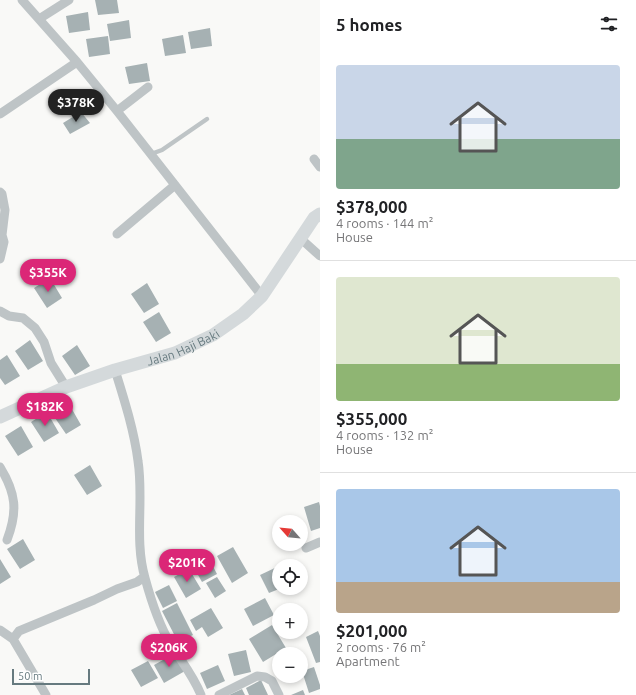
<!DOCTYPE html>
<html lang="en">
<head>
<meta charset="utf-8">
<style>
	:root { --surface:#fff; --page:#f2f2f2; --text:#202124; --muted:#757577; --line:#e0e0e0; --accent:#db2777 }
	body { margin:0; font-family:Ubuntu,sans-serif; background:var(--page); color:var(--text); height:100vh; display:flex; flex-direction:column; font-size:15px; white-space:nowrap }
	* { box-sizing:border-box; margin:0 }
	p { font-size:13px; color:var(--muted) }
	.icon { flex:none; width:22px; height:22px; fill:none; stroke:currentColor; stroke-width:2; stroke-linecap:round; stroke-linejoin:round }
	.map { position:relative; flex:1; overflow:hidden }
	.details { display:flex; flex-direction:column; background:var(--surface); width:316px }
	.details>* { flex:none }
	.needle { width:26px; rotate:297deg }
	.buttons { position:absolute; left:272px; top:515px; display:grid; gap:8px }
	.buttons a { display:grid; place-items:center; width:36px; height:36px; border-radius:50%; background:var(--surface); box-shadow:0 2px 6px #0003; font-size:20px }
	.scale { position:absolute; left:12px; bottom:10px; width:78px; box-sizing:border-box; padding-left:4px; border:2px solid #667a7f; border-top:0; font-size:11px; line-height:14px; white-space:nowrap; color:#667a7f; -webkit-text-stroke:3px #fff; paint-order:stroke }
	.price { position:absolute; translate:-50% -34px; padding:0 9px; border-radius:14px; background:var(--accent); color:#fff; font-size:13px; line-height:26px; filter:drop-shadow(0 1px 2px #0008) }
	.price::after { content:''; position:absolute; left:50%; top:24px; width:12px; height:9px; margin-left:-6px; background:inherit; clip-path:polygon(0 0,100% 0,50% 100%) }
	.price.selected { background:#222; color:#fff }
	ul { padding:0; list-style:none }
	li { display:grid; align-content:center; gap:8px; height:212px; padding:0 16px }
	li+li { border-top:1px solid var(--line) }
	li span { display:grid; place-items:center; height:124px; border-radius:4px; color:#555 }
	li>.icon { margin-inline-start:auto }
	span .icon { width:72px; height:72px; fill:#fffc; stroke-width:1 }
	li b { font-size:17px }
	h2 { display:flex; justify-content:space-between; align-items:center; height:48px; padding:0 16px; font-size:17px }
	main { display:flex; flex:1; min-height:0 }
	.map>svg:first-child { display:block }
	.building { fill:#a6b1b3 }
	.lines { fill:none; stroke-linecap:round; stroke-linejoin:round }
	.lane { stroke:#bec4c6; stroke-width:4.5 }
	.street { stroke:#bec4c6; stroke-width:9 }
	.secondary { stroke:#d4d9db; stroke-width:13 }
	.labels { text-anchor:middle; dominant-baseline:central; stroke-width:4; stroke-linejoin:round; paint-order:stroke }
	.street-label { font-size:12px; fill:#667a7f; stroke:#fff }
</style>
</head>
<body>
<main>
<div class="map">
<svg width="320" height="695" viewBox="0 0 320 695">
	<rect width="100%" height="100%" fill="#f9f9f7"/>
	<!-- building -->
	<path class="building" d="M95 0H117L119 13 98 15Z
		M88 12 90 30 69 33 66 16Z
		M129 20 131 38 110 41 107 24Z
		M210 28 212 46 191 49 188 32Z
		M183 35 186 53 165 56 162 39Z
		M108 36 110 54 89 57 86 39Z
		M147 63 150 81 129 84 125 67Z
		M70 91 78 102 59 113 51 103Z
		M81 112 90 123 70 134 63 123Z
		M50 278 62 298 47 308 34 288Z
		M147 283 159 304 144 313 131 294Z
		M159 312 171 333 156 342 143 322Z
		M30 340 43 361 28 370 15 351Z
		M77 345 90 366 75 375 62 356Z
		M7 355 20 376 5 385 0 378V360Z
		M69 404 81 425 66 434 53 415Z
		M47 412 59 433 44 442 31 422Z
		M21 426 33 447 18 456 5 436Z
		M90 465 102 486 87 495 74 475Z
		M319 502 320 506V528L311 531 304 507Z
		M23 539 35 560 20 569 7 549Z
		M233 547 248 573 232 583 217 556Z
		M208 557 217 574 202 582 193 566Z
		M0 559 11 577 0 584Z
		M279 566V589L269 593 260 575Z
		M189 569 201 589 186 598 174 577Z
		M217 577 226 591 215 598 206 583Z
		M169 585 177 601 163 608 155 592Z
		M265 598 274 615 253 626 244 609Z
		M177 603 193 635 178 642 162 611Z
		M211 608 223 628 208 637 202 627 196 631 190 620Z
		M272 625 286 648 263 662 249 639Z
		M318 631 320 636V662L316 663 306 637Z
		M246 650 251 672 234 676 228 654Z
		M172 655 174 659 178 657 185 671 164 683 154 665Z
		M148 661 158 678 141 687 131 670Z
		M218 665 225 681 207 689 200 673Z
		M314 667 320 685V689L309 693 302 671Z
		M261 680 268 695H249L246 688Z
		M242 689 245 695H229Z
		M303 690 305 695H291Z"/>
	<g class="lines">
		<!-- lane -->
		<path class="lane" d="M151 154 162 150 207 119"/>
		<!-- street -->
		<path class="street" d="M22 0 77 62 117 111 262 296
			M39 19 69 0
			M117 111 148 87
			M0 114 77 62
			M314 159 320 167
			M0 192 2 194 5 210 2 235 4 242 0 259
			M117 234 175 185
			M300 238 320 256
			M0 311 9 316 23 318 35 328 44 342 51 363 66 387
			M115 370C124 399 134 430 138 461 144 499 134 540 145 578 151 600 158 623 170 643 181 661 193 675 201 695
			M0 467C16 493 18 511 7 540
			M306 548 320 542
			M0 630 13 639
			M46 695 13 639 19 631 94 600 117 589 137 582 144 577
			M219 695 257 676 265 677 272 681 279 695"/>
		<!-- secondary -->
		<path class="secondary" id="s1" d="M0 417 66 387 115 370 175 353 213 335 243 314 262 296 314 218 320 214"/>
	</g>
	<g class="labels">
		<!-- street labels -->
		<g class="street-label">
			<text stroke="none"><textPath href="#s1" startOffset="196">Jalan Haji Baki</textPath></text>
		</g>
	</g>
</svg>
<div class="buttons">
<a><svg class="needle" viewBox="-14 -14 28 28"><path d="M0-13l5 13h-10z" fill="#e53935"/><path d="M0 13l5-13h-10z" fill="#757577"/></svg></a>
<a><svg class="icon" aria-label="locate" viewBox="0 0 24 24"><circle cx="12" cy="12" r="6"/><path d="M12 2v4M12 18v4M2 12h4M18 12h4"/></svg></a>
<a>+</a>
<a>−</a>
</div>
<div class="scale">50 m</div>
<b class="price selected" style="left:76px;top:123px">$378K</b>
<b class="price" style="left:48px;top:293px">$355K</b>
<b class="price" style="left:45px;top:427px">$182K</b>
<b class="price" style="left:187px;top:583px">$201K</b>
<b class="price" style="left:169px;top:668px">$206K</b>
</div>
<section class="details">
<h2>5 homes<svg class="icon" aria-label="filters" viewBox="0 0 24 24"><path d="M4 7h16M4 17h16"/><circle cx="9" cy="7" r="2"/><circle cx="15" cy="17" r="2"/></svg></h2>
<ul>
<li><span style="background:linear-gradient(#c9d6e8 60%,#7fa58c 0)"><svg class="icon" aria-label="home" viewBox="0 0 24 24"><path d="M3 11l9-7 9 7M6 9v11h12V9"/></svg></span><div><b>$378,000</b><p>4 rooms · 144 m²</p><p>House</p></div></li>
<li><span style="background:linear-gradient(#dfe7d0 70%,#8fb573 0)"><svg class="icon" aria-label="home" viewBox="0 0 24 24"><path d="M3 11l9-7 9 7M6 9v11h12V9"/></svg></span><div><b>$355,000</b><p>4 rooms · 132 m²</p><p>House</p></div></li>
<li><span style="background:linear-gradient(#a9c7e8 75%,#b9a48a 0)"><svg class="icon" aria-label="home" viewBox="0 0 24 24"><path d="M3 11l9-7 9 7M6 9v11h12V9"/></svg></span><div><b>$201,000</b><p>2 rooms · 76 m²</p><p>Apartment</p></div></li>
</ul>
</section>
</main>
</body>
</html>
